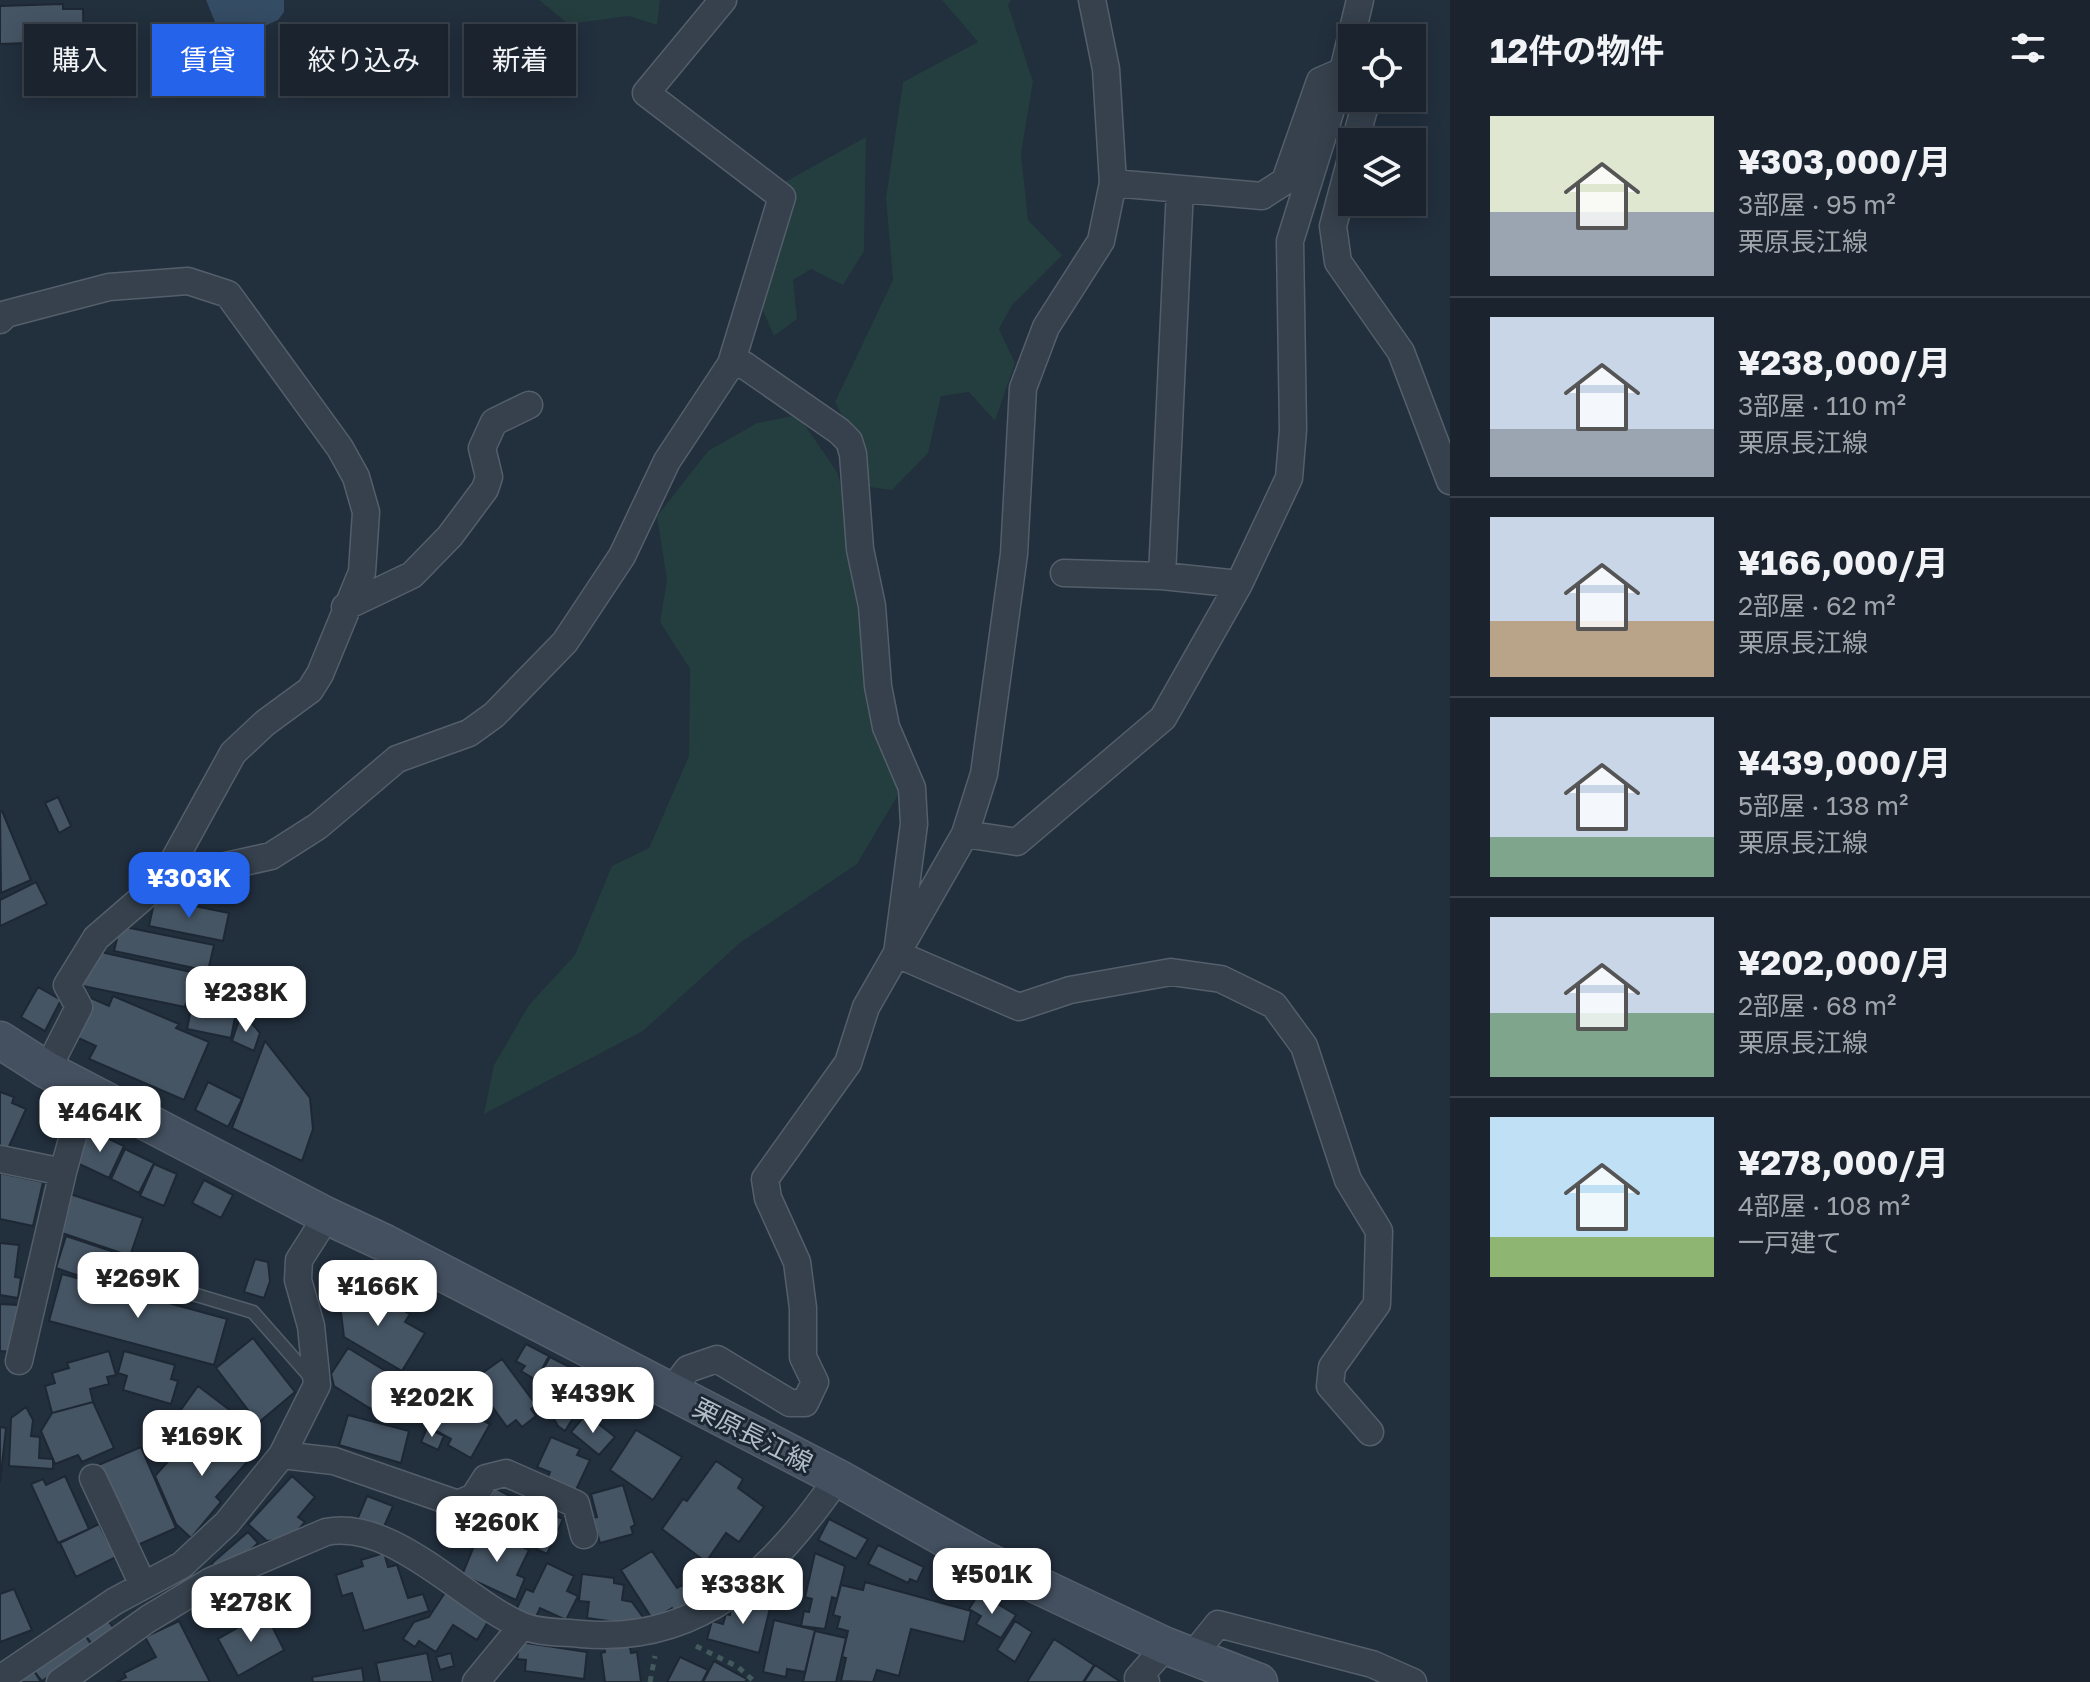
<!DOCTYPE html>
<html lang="ja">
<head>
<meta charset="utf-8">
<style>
	:root { --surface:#1a232e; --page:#232b36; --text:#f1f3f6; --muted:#9fa4aa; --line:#38404a; --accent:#2563eb }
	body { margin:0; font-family:"Golos Text","Noto Sans JP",sans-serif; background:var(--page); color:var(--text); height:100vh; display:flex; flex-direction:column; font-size:30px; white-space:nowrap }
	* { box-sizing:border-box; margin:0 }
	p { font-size:26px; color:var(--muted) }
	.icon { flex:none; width:44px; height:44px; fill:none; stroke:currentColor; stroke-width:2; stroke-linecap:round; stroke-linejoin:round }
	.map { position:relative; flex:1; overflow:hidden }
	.details { display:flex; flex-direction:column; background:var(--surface); width:640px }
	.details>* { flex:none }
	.hud { position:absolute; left:24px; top:24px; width:760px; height:72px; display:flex; gap:16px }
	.fabs { position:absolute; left:1338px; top:24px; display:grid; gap:16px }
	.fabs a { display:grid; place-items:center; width:88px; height:88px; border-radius:0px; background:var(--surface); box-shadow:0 4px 20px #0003,0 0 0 2px var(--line); font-size:40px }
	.price { position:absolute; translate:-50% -68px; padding:0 18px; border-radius:16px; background:#fff; color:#222; font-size:26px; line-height:52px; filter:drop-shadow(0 2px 4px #0008) }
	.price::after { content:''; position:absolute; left:50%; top:48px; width:24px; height:18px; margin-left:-12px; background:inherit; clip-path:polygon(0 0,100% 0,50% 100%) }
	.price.active { background:var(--accent); color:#fff }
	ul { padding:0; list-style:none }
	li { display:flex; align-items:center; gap:24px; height:200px; padding:0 40px }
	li+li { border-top:2px solid var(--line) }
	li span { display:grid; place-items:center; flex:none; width:224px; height:160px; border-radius:0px; color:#555 }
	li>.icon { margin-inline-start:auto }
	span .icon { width:96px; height:96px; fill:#fffc; stroke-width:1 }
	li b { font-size:34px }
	h2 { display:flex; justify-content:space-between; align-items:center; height:96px; padding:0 40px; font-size:34px }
	.pill { padding:0 28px; border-radius:0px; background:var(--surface); box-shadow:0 4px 20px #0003,0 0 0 2px var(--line); font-size:28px; line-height:72px }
	.pill.active { background:var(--accent); color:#fff }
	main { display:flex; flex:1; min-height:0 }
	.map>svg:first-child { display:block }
	.green { fill:#243d3e }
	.water { fill:#354c65 }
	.building { fill:#465564; stroke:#1d2834; stroke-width:2 }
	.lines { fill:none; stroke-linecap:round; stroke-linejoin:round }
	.service-casing { stroke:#545f6b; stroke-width:15 }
	.minor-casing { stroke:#545f6b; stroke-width:29 }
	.secondary-casing { stroke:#545f6b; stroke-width:39 }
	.path { stroke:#425a5b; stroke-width:5; stroke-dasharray:6 6; stroke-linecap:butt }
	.service { stroke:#36414d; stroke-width:12 }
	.minor { stroke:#36414d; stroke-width:26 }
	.secondary { stroke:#445060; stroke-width:36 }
	.labels { text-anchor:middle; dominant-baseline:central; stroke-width:6; stroke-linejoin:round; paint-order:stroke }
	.street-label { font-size:26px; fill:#b2bcc9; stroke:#1b2632 }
</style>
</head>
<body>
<main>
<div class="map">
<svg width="1450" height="1682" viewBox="0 0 1450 1682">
	<rect width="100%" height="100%" fill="#222f3d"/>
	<!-- green -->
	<path class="green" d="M539 0H660L657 25 629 16 568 24Z
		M942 0H1011L1008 5 1033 82 1021 153 1028 220 1062 255 1012 305 999 329 1015 363 995 421 969 392 941 396 928 453 892 490 862 486 848 428 835 402 893 280 886 198 903 82 978 42Z
		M866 137 864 251 843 285 811 269 793 280 797 319 774 336 759 302 785 182Z
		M798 415 837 472 870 589 905 783 857 864 740 943 643 1031 484 1114 494 1065 529 1005 575 955 612 866 649 848 689 756 690 669 660 622 667 580 657 516 708 451 757 423Z"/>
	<!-- water -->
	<path class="water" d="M206 0H284V12L278 20 224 44Z"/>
	<!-- building -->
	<path class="building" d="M63 4V9H83L84 47H55L54 42 0 44V6Z
		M58 797 71 826 59 833 45 803Z
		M2 811 31 880 1 893 0 812Z
		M36 882 47 904 0 926V900Z
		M155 898 229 913 223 941 149 926Z
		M120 926 214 945 208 971 114 951Z
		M96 951 200 974 194 997 188 996 185 1007 78 985Z
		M208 978 225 981 224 990 239 996 231 1038 187 1029 193 1000 204 1002Z
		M38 987 61 1000 45 1031 21 1017Z
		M113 996 179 1024 176 1028 209 1042 184 1100 89 1059 96 1046 74 1036 91 998 109 1006Z
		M240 1017 248 1019 260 1033 254 1051 232 1041Z
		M265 1041 310 1098 313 1129 302 1161 232 1128Z
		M208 1082 242 1099 228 1127 195 1110Z
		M0 1092 14 1097 12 1103 26 1109 6 1153 0 1151Z
		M90 1130 124 1146 109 1178 75 1162Z
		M125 1149 154 1163 139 1193 111 1179Z
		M154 1164 177 1174 164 1206 140 1196Z
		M0 1173 43 1182 33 1226 0 1219Z
		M204 1180 233 1195 221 1218 192 1203Z
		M70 1194 143 1218 130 1256 59 1232Z
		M66 1236 114 1252 103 1284 56 1268Z
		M0 1243 19 1245 15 1277 21 1278 18 1298 0 1295Z
		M255 1259 268 1262 270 1281 264 1298 244 1292Z
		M62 1274 227 1319 214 1365 49 1321Z
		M337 1281 386 1310 390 1303 410 1314 405 1322 425 1333 402 1371 344 1337Z
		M0 1304 18 1305 15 1352 0 1351Z
		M253 1338 295 1392 258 1423 216 1368Z
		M526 1344 549 1356 536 1380 521 1371 525 1366 516 1361Z
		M348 1348 392 1375 371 1409 334 1386 331 1374Z
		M109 1351 116 1375 107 1377 109 1384 90 1389 93 1402 52 1413 45 1386 55 1383 52 1373 69 1368 67 1363Z
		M124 1351 175 1365 171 1379 178 1381 171 1404 123 1390 127 1376 118 1373Z
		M550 1357 617 1391 602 1420 580 1407 565 1431 558 1426 534 1385Z
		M502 1359 536 1405 531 1409 536 1416 522 1427 516 1420 507 1427 489 1402 483 1406 467 1384Z
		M398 1381 415 1389 404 1409 389 1402Z
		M198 1386 231 1411 208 1441 175 1418Z
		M446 1391 476 1408 472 1415 490 1424 471 1458 448 1445 451 1439 426 1425Z
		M93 1402 114 1448 82 1462 78 1455 55 1464 41 1431 52 1413Z
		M26 1407 33 1420 31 1436 40 1437 39 1458 53 1459V1469L9 1466 11 1418Z
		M586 1414 615 1437 599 1455 571 1432Z
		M348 1415 409 1431 401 1463 339 1445Z
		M226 1424 256 1452 216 1497 221 1502 191 1538 176 1524 155 1476 186 1441 201 1453Z
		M0 1427 6 1428 0 1483Z
		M427 1428 444 1436 438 1450 421 1442Z
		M636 1430 682 1457 653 1500 610 1470Z
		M551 1437 580 1449 577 1455 590 1460 575 1492 547 1479 550 1472 537 1467Z
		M141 1447 176 1528 131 1548 96 1466Z
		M716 1461 743 1479 738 1488 764 1507 739 1542 726 1533 706 1562 662 1529 683 1499 687 1501Z
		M65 1476 89 1529 58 1543 31 1484 43 1479 46 1485Z
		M292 1476 315 1497 298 1517 305 1522 291 1538 267 1541 248 1524Z
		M623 1485 635 1525 631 1527 633 1534 600 1543 593 1518 597 1517 591 1494Z
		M495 1488 519 1501 512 1516 517 1518 510 1534 479 1520Z
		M367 1496 393 1506 382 1531 357 1520Z
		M537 1499 554 1506 551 1514 563 1519 547 1554 530 1546 532 1542 521 1536Z
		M829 1519 868 1539 856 1559 818 1540Z
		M99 1524 116 1557 76 1577 60 1543Z
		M481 1529 529 1550 517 1575 525 1578 516 1600 462 1575Z
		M248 1532 258 1543 235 1564 216 1569 212 1563Z
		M878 1545 924 1567 917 1582 910 1579 908 1583 868 1564Z
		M652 1551 677 1588 682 1585 694 1602 676 1614 672 1608 653 1620 621 1570Z
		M384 1553 388 1567 397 1565 408 1598 423 1594 429 1611 364 1631 352 1593 342 1596 336 1575 363 1566 361 1560Z
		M815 1553 845 1566 837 1599 832 1597 825 1629 801 1626 804 1611 809 1612 812 1599 805 1597Z
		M709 1561 723 1581 702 1597 689 1578Z
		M547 1563 574 1576 567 1591 578 1596 566 1620 540 1608 535 1619 516 1610 526 1589 533 1592Z
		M582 1574 614 1578V1583L624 1585 622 1600 632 1602 645 1620 629 1624 587 1618 589 1602 579 1601Z
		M865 1582 971 1611 964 1642 911 1629 899 1676 877 1670 873 1682 841 1681 846 1658 842 1657 848 1631 837 1628 840 1617 833 1615 841 1585 863 1590Z
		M448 1588 492 1615 477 1640 453 1625 436 1652 419 1641 415 1647 403 1639 414 1622 429 1617Z
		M14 1589 32 1630 0 1642V1594Z
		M979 1593 1016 1615 1001 1638 976 1624 981 1616 969 1609Z
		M758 1597 772 1600 759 1653 707 1639 712 1621 723 1624 726 1614 730 1615 731 1609 742 1612 745 1600 756 1603Z
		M265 1612 284 1650 238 1676 218 1639Z
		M107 1619 115 1630 93 1645 85 1635Z
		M774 1620 815 1630 805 1672 787 1669 786 1677 763 1672Z
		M179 1621 210 1682H117L126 1677 124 1673 156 1657 145 1637Z
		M1015 1621 1032 1632 1015 1662 997 1650Z
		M815 1631 846 1638 836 1682H803Z
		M85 1635 92 1646 42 1681 34 1671Z
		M1054 1639 1094 1665 1083 1682H1027Z
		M520 1642 587 1652 584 1679 525 1671 526 1660 517 1659Z
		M629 1642 631 1653 637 1652 641 1682H605L601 1653 605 1652 604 1644Z
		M427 1653 433 1682H380L376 1663Z
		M451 1653 454 1666 440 1670 436 1657Z
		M680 1657 708 1670 702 1682H667Z
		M714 1661 747 1679 745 1682H703Z
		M1095 1665 1121 1682H1084Z
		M362 1668 364 1682H313L312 1677Z
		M34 1671 41 1682H19Z"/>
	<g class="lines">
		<defs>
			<path id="service" d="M120 1272 253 1312 312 1379"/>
			<path id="minor" d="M723 0 646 93 782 197 731 364
				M1355 142 1367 98
				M1352 155 1333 226 1338 262 1401 352 1450 481
				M1113 183 1262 196 1285 181 1320 81 1343 71H1352
				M0 320 6 314 109 287 188 281 228 294 340 448 356 477 366 512 362 572 320 674 310 690 265 723 233 753 163 880
				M1064 573 1162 576 1239 584
				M1162 576 1180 189
				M345 607 412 575 450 536 485 489 489 477 482 448 494 422 529 405
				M965 834 1017 842 1163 718 1239 584 1289 478 1293 430 1290 241 1343 71 1360 0
				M47 1070 79 1007 67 985 96 938 163 880 271 856 318 826 397 759 469 733 494 715 565 642 622 556 667 461 731 364 744 365 839 431 849 441 853 454 860 549 872 606 878 686 886 727 912 788 914 824 897 954 1019 1007 1070 990 1171 972 1221 979 1274 1005 1304 1046 1348 1180 1379 1231 1377 1304 1332 1367 1330 1386 1370 1432
				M0 1159 63 1172
				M19 1361 63 1172 86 1089
				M670 1393 688 1369 717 1359 790 1403H805L815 1382 803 1357V1308L797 1262 768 1198 765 1179 848 1063 866 1007 965 834 984 774 1014 554 1023 388 1046 327 1101 241 1113 183 1106 69 1092 0
				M282 1455 334 1461 458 1504 474 1497 486 1478 506 1473 576 1504 584 1535
				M93 1478 143 1585
				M1193 1655 1218 1624 1372 1664 1413 1682
				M0 1679 115 1601 182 1565 227 1523 282 1455 317 1385 311 1326 298 1280 299 1260 327 1216
				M60 1682 148 1619 211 1581 326 1532C393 1519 462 1599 520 1625 538 1633 562 1632 581 1634 702 1645 773 1570 838 1478
				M476 1682 522 1626
				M1146 1682 1138 1678 1166 1646"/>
			<path id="secondary" d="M0 1040 47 1070 327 1216 385 1243 838 1478 978 1557 1166 1646 1259 1682"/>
		</defs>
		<!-- service casing -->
		<use href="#service" class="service-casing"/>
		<!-- minor casing -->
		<use href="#minor" class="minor-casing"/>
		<!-- secondary casing -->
		<use href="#secondary" class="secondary-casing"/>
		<!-- path -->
		<path class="path" d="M696 1646 738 1667 755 1682
			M650 1682 655 1656"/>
		<!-- service -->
		<use href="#service" class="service"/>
		<!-- minor -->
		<use href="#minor" class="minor"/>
		<!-- secondary -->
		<use href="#secondary" class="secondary"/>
	</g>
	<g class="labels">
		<!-- street labels -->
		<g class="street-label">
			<text transform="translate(753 1435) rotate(27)">栗原長江線</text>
		</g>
	</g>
</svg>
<div class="fabs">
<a><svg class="icon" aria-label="locate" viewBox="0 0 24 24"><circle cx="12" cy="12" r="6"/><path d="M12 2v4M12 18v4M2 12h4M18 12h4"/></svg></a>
<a><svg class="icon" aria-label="layers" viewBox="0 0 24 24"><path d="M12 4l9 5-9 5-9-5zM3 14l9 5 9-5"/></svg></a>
</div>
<b class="price active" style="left:189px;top:920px">¥303K</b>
<b class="price" style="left:246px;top:1034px">¥238K</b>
<b class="price" style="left:100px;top:1154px">¥464K</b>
<b class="price" style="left:138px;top:1320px">¥269K</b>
<b class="price" style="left:378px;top:1328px">¥166K</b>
<b class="price" style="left:593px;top:1435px">¥439K</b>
<b class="price" style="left:432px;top:1439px">¥202K</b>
<b class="price" style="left:202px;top:1478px">¥169K</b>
<b class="price" style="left:497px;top:1564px">¥260K</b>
<b class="price" style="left:992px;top:1616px">¥501K</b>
<b class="price" style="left:743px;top:1626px">¥338K</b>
<b class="price" style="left:251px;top:1644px">¥278K</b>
<div class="hud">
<a class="pill">購入</a>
<a class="pill active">賃貸</a>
<a class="pill">絞り込み</a>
<a class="pill">新着</a>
</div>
</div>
<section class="details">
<h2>12件の物件<svg class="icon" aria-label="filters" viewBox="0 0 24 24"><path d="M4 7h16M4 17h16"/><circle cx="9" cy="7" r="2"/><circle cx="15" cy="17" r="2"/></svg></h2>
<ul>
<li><span style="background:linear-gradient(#dfe7d0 60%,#9aa5b1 0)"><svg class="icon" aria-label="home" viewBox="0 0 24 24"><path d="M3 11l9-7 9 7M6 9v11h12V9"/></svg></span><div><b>¥303,000/月</b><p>3部屋 · 95 m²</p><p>栗原長江線</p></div></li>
<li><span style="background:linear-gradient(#c9d6e8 70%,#9aa5b1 0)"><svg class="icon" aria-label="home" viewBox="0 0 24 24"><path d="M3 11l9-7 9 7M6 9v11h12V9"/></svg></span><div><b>¥238,000/月</b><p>3部屋 · 110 m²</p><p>栗原長江線</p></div></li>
<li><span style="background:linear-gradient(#c9d6e8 65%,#b9a48a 0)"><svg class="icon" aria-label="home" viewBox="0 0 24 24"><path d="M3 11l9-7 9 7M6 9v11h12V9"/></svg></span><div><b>¥166,000/月</b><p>2部屋 · 62 m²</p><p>栗原長江線</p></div></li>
<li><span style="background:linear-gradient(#c9d6e8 75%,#7fa58c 0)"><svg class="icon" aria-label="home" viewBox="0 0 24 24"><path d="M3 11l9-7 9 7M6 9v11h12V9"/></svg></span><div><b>¥439,000/月</b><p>5部屋 · 138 m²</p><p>栗原長江線</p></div></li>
<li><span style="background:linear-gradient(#c9d6e8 60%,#7fa58c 0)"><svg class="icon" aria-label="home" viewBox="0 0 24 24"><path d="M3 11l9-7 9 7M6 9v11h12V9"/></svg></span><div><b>¥202,000/月</b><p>2部屋 · 68 m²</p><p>栗原長江線</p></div></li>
<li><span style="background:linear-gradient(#bfe0f5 75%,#8fb573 0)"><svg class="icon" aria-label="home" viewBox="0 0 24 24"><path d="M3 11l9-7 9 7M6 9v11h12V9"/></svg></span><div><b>¥278,000/月</b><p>4部屋 · 108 m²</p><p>一戸建て</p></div></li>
</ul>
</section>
</main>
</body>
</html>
